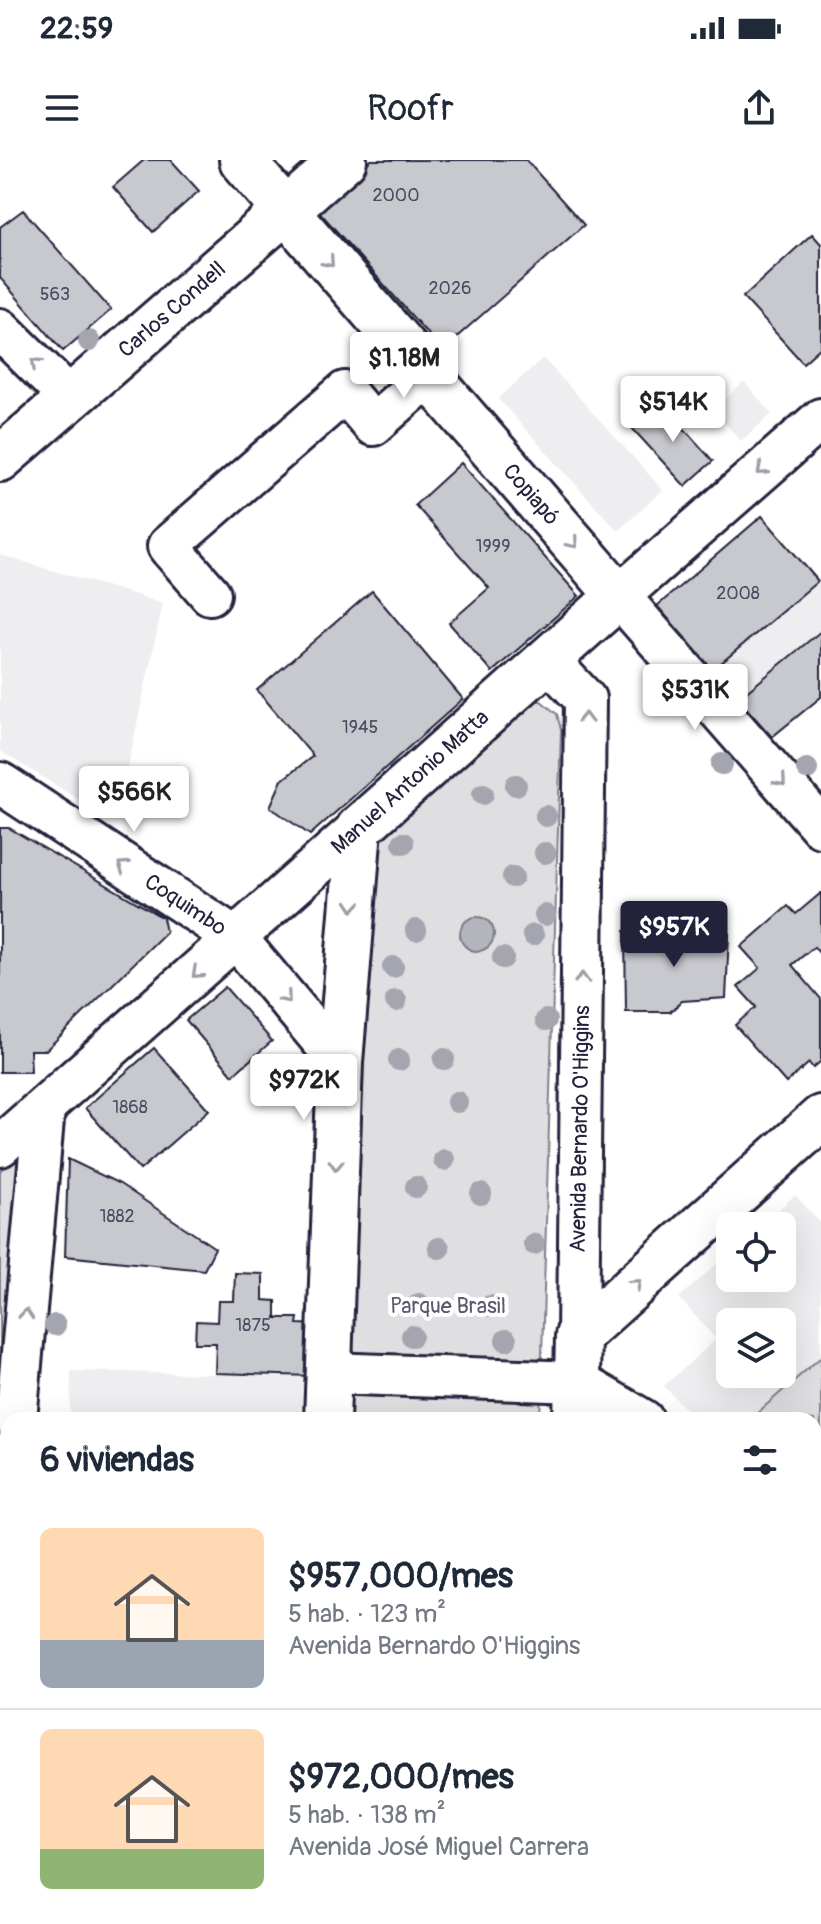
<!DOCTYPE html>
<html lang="es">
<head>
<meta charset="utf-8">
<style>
	:root { --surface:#fff; --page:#f6f6f7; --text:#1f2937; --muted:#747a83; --line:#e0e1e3; --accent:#22223b }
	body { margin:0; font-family:Pangolin,sans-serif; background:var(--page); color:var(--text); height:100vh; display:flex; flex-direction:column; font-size:30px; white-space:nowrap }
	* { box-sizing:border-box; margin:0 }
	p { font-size:26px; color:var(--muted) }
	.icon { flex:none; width:44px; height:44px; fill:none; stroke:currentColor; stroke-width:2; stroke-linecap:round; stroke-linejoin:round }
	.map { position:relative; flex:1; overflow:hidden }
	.sheet { position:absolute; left:0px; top:1252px; width:822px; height:512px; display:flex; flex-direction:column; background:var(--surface); border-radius:24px 24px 0 0; box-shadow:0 8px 32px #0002 }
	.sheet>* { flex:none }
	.tools { position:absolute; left:716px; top:1052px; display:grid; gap:16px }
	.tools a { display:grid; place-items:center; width:80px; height:80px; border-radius:12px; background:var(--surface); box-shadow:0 8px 32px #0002; font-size:40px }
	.price { position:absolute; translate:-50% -68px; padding:0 18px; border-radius:8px; background:#fff; color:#222; font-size:26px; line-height:52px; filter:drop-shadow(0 2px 4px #0008) }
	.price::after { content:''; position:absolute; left:50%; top:48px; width:24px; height:18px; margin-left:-12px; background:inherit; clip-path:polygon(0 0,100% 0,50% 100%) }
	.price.current { background:var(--accent); color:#fff }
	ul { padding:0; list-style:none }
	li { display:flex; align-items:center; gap:24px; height:200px; padding:0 40px }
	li+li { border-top:2px solid var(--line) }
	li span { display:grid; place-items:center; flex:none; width:224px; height:160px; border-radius:12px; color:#555 }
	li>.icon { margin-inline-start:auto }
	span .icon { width:96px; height:96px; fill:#fffc; stroke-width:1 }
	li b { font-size:34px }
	h2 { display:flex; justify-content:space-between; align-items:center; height:96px; padding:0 40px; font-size:34px }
	.status { display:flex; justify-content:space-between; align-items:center; height:56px; padding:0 40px; background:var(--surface); direction:ltr }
	.status svg { height:22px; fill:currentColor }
	header { display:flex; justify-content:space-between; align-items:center; height:104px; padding:0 40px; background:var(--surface); font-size:36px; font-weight:600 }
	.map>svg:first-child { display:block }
	.built { fill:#eeeef1; fill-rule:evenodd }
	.green { fill:#dfdfe2; stroke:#80808e; stroke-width:2 }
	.water { fill:#b4b4bc; stroke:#7a7a88; stroke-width:2 }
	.building { fill:#c8c8cf; stroke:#22223b; stroke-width:2 }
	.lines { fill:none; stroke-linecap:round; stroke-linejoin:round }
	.minor-casing { stroke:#22223b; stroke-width:46 }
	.major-casing { stroke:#22223b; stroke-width:50 }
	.minor { stroke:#fff; stroke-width:40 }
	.major { stroke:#fff; stroke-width:44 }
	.tree { fill:#a5a5af }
	.oneway { stroke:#9c9ca7 }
	.labels { text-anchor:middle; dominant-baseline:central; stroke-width:8; stroke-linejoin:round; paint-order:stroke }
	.number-label { font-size:18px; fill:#4c4c60 }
	.street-label { font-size:22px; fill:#22223b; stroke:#fff }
	.park-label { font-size:22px; fill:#5b5b6d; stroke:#fff }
</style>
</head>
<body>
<div class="status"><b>22:59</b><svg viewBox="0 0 49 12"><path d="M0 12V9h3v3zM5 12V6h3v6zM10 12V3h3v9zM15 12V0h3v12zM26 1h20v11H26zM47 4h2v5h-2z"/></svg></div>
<header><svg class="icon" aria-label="menu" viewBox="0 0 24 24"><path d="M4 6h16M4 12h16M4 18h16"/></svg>Roofr<svg class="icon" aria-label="share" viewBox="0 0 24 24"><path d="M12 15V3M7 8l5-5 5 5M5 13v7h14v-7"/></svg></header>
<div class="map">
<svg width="821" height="1764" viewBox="0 0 821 1764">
	<rect width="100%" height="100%" fill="#fff"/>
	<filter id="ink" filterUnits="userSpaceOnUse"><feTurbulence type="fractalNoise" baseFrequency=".0125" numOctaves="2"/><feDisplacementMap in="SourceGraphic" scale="16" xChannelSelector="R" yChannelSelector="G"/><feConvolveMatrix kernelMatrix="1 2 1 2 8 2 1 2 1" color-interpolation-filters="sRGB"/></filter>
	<g filter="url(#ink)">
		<!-- built -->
		<path class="built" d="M543 198 663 330 618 371 498 239Z
			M744 222 772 254 741 281 713 250Z
			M0 395 163 443 116 662 0 591Z
			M818 421 821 424V471L738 539 713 510Z
			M795 1035 821 1064 820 1390 814 1383V1260H696L664 1226 716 1179 679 1138 730 1092V1118H782V1066H760ZM730 1162H782V1214H730Z
			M71 1211 314 1216 320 1260H70Z"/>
		<!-- green -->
		<path class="green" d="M519 541H541L557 554 561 570 540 1260H348L368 672Z
			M23 991 0 1248V1011Z
			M821 1197V1316L815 1321 814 1260H761L756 1254Z
			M330 1756H524V1764H330Z"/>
		<!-- water -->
		<path class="water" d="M460 774a17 17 0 1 1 34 0a17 17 0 1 1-34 0Z"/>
		<!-- building -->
		<path class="building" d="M144 0H171L199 31 153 72 113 27Z
			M371 0H526L584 65 442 190 316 48Z
			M23 50 111 150 63 191 0 118V67Z
			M812 74 821 84V187L803 203 743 137Z
			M661 243 713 301 685 326 632 268Z
			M461 303 579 436 492 512 449 463 489 428 415 345Z
			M762 356 818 421 713 510 657 446Z
			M372 431 463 539 310 675 270 647 282 620 313 596 257 530Z
			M821 471V537L772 577 738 539Z
			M0 668H9L163 758 166 772 46 890H30L31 912H0Z
			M821 733V795L814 787 792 805 821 839V901L813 908 809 903 786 923 735 865 756 847 738 827 760 808 741 787 788 746 796 754Z
			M625 771 729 774 726 838 682 841 670 852H626Z
			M225 827 272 881 233 915 186 860Z
			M154 888 209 950 140 1010 85 948Z
			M68 999 120 1024 215 1088 204 1110 65 1096Z
			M235 1113 263 1114V1140L276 1141V1158H298L297 1164 323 1165 314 1216 215 1213 216 1183H195L196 1161 217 1162 218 1141H234Z"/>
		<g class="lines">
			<defs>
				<g id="minor">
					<path d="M0 169 70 238"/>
					<path d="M821 259 619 436 821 667"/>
					<path d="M210 434 168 386 345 232 373 265 428 216"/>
					<path d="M548 500 585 539 578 1176"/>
					<path id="s1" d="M0 623 236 778 340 902"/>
					<path d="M0 986 359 668"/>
					<path d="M328 1213 578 1222 643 1260"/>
					<path d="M16 1260 44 949"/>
					<path d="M0 1446 8 1355"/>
					<path d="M814 1458 821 1466"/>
				</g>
				<g id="major">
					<path id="s2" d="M242 0 619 436 359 668 340 902 327 1260"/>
					<path id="s3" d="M0 299 344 0"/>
					<path d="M576 1260 578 1176 821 958"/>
					<path d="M311 1764 312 1756"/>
					<path d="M554 1764 555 1756"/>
				</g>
			</defs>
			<!-- minor casing -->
			<use href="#minor" class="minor-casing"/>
			<!-- major casing -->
			<use href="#major" class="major-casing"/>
			<!-- minor -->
			<use href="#minor" class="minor"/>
			<!-- major -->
			<use href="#major" class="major"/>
		</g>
		<!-- trees -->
		<g class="tree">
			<circle cx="89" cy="181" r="11"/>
			<circle cx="722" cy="604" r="11"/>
			<circle cx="807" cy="609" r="11"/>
			<circle cx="516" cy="625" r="11"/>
			<circle cx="483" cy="634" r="11"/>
			<circle cx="546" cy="656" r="11"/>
			<circle cx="403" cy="683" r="11"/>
			<circle cx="545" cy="693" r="11"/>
			<circle cx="513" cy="717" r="11"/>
			<circle cx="545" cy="755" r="11"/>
			<circle cx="710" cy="757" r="11"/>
			<circle cx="416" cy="770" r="11"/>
			<circle cx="533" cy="775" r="11"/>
			<circle cx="503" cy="798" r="11"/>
			<circle cx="393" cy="807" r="11"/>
			<circle cx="396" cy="841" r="11"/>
			<circle cx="546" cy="860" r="11"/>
			<circle cx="444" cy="899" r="11"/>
			<circle cx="399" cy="900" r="11"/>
			<circle cx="457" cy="942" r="11"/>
			<circle cx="444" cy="1000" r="11"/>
			<circle cx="416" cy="1027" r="11"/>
			<circle cx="481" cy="1034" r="11"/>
			<circle cx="534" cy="1084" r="11"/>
			<circle cx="439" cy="1088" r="11"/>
			<circle cx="419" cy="1144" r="11"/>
			<circle cx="490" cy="1146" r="11"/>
			<circle cx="55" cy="1165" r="11"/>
			<circle cx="412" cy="1176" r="11"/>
			<circle cx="506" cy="1180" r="11"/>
		</g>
		<!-- one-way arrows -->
		<defs><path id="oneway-chevron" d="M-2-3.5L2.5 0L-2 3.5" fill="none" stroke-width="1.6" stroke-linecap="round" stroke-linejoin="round" transform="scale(2)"/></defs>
		<g class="oneway">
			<use href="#oneway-chevron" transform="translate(329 102) rotate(49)"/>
			<use href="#oneway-chevron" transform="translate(36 203) rotate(-137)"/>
			<use href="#oneway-chevron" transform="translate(762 310) rotate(139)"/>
			<use href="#oneway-chevron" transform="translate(573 383) rotate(49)"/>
			<use href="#oneway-chevron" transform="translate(585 558) rotate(-89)"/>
			<use href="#oneway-chevron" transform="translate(781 621) rotate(49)"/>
			<use href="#oneway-chevron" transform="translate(123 706) rotate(-146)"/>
			<use href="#oneway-chevron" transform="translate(353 746) rotate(95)"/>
			<use href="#oneway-chevron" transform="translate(197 813) rotate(138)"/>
			<use href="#oneway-chevron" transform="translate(582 818) rotate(-89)"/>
			<use href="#oneway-chevron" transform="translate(286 838) rotate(50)"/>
			<use href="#oneway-chevron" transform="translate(336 1005) rotate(92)"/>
			<use href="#oneway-chevron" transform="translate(636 1124) rotate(-42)"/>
			<use href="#oneway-chevron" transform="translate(26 1154) rotate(-85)"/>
		</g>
	</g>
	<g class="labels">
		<!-- number labels -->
		<g class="number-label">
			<text x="396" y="35">2000</text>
			<text x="450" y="128">2026</text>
			<text x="55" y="134">563</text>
			<text x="493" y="386">1999</text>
			<text x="738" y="433">2008</text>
			<text x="360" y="567">1945</text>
			<text x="130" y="947">1868</text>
			<text x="117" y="1056">1882</text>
			<text x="253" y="1165">1875</text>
		</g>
		<!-- street labels -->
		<g class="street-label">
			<text stroke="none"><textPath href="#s3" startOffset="228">Carlos Condell</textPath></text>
			<text stroke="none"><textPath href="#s2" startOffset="442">Copiapó</textPath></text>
			<text transform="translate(410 622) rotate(-42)">Manuel Antonio Matta</text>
			<text stroke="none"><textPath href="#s1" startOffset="222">Coquimbo</textPath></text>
			<text transform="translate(580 969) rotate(-89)">Avenida Bernardo O'Higgins</text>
		</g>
		<!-- park labels -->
		<g class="park-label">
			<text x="448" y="1146">Parque Brasil</text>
		</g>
	</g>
</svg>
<div class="tools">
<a><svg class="icon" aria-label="locate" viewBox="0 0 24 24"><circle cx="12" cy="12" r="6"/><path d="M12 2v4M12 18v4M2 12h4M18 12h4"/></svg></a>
<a><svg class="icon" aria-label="layers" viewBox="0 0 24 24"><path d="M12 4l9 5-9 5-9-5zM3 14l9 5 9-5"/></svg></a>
</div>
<b class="price" style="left:404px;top:240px">$1.18M</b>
<b class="price" style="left:673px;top:284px">$514K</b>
<b class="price" style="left:695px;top:572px">$531K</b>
<b class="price" style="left:134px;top:674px">$566K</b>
<b class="price current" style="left:674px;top:809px">$957K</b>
<b class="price" style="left:304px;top:962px">$972K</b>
<section class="sheet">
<h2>6 viviendas<svg class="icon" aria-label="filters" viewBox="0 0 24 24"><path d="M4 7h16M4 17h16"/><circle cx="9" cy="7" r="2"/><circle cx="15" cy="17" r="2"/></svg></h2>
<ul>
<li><span style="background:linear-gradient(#ffd9b3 70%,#9aa5b1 0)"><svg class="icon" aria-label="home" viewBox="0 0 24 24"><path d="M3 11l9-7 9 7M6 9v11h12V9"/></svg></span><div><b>$957,000/mes</b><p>5 hab. · 123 m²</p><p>Avenida Bernardo O'Higgins</p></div></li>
<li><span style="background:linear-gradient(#ffd9b3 75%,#8fb573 0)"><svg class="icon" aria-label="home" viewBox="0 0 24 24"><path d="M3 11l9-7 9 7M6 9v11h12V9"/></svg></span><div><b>$972,000/mes</b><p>5 hab. · 138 m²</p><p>Avenida José Miguel Carrera</p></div></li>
</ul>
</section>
</div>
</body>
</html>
